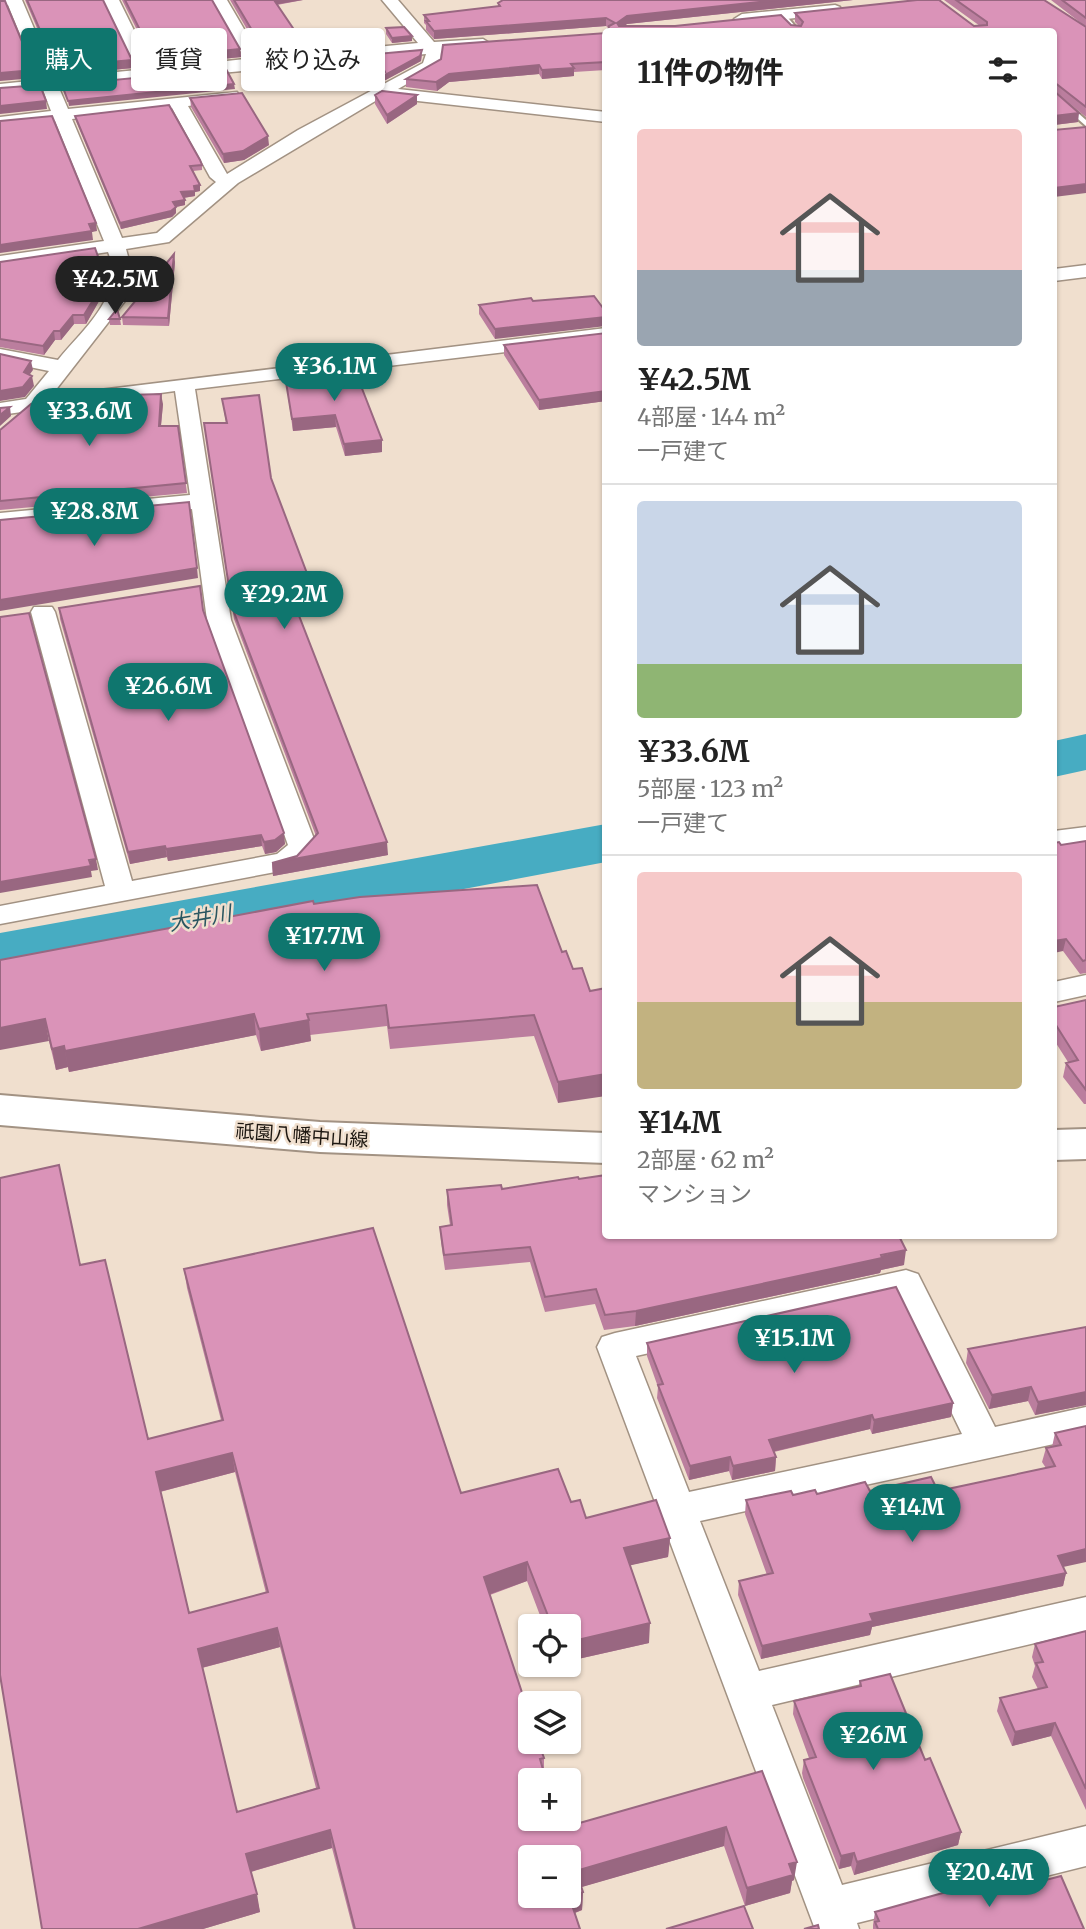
<!DOCTYPE html>
<html lang="ja">
<head>
<meta charset="utf-8">
<style>
	:root { --surface:#fff; --page:#f2f2f2; --text:#222; --muted:#767676; --line:#e0e0e0; --accent:#0f766e }
	body { margin:0; font-family:Merriweather,"Noto Sans JP",serif; background:var(--page); color:var(--text); height:100vh; display:flex; flex-direction:column; font-size:26px; white-space:nowrap }
	* { box-sizing:border-box; margin:0 }
	p { font-size:23px; color:var(--muted) }
	.icon { flex:none; width:38px; height:38px; fill:none; stroke:currentColor; stroke-width:2; stroke-linecap:round; stroke-linejoin:round }
	.map { position:relative; flex:1; overflow:hidden }
	.drawer { position:absolute; left:602px; top:28px; width:455px; height:1211px; display:flex; flex-direction:column; background:var(--surface); border-radius:7px; box-shadow:0 2px 5px #0004 }
	.drawer>* { flex:none }
	.banner { position:absolute; left:21px; top:28px; width:476px; height:63px; display:flex; gap:14px }
	.controls { position:absolute; left:518px; top:1614px; display:grid; gap:14px }
	.controls a { display:grid; place-items:center; width:63px; height:63px; border-radius:7px; background:var(--surface); box-shadow:0 2px 5px #0004; font-size:35px }
	.price { position:absolute; translate:-50% -60px; padding:0 16px; border-radius:24px; background:var(--accent); color:#fff; font-size:23px; line-height:46px; filter:drop-shadow(0 2px 4px #0008) }
	.price::after { content:''; position:absolute; left:50%; top:42px; width:21px; height:16px; margin-left:-10px; background:inherit; clip-path:polygon(0 0,100% 0,50% 100%) }
	.price.selected { background:#222; color:#fff }
	ul { padding:0; list-style:none }
	li { display:grid; align-content:center; gap:14px; height:371px; padding:0 35px }
	li+li { border-top:2px solid var(--line) }
	li span { display:grid; place-items:center; height:217px; border-radius:7px; color:#555 }
	li>.icon { margin-inline-start:auto }
	span .icon { width:126px; height:126px; fill:#fffc; stroke-width:1 }
	li b { font-size:30px }
	h2 { display:flex; justify-content:space-between; align-items:center; height:84px; padding:0 35px; font-size:30px }
	.pill { padding:0 24px; border-radius:7px; background:var(--surface); box-shadow:0 2px 5px #0004; font-size:24px; line-height:63px }
	.pill.selected { background:var(--accent); color:#fff }
	.map>svg:first-child { display:block }
	.lines { fill:none; stroke-linecap:round; stroke-linejoin:round }
	.river { fill:#47acc2; fill-rule:evenodd }
	.service-casing { stroke:#a29283; stroke-width:4 }
	.minor-casing { stroke:#a29283; stroke-width:3 }
	.secondary-casing { stroke:#a29283; stroke-width:4 }
	.service { fill:#fff; fill-rule:evenodd }
	.minor { fill:#fff; fill-rule:evenodd }
	.secondary { fill:#fff; fill-rule:evenodd }
	.wall { fill:#bb7e9e; fill-rule:evenodd }
	.shaded-wall { fill:#996781 }
	.building { fill:#da93b8; stroke:#996781; stroke-width:2; fill-rule:evenodd }
	.labels { text-anchor:middle; dominant-baseline:central; stroke-width:5; stroke-linejoin:round; paint-order:stroke }
	.street-label { font-size:19px; fill:#1d1711; stroke:#f0dfce }
	.water-label { font-size:21px; font-style:italic; fill:#2a5660; stroke:#f0dfce }
</style>
</head>
<body>
<div class="map">
<svg width="1086" height="1929" viewBox="0 0 1086 1929">
	<rect width="100%" height="100%" fill="#f0dfce"/>
	<g class="lines">
		<!-- river -->
		<path class="river" d="M1086 734V770L1054 777V741Z
			M606 824V862L0 977V933Z"/>
		<defs>
			<path id="service" d="M781 13H784L800 32H792L777 15Z
				M1054 92 1086 120V126L1054 98Z"/>
			<path id="minor" d="M0 0H22L55 78 137 70 103 0H119L153 69 245 59 211 0H227L261 58 418 43 382 0H398L434 42 483 39 491 44 483 49 441 52 440 65 398 89 606 112V122L382 97 238 183 169 242 126 249 133 275 128 297 51 396 606 328V340L195 389 231 620 317 847 296 867 286 870 0 924V906L105 886 31 612 34 607H52L55 612 132 881 277 854 288 845 207 620 192 509 0 527V513L190 495 175 391 0 415V403L26 399 49 371 0 361V349L58 360C83 329 126 295 108 252L0 268V256L104 241 55 121 0 127V117L51 111 43 90 0 94V84L39 80 8 5 0 7ZM426 54 423 63 298 130 227 174 188 106 237 100 239 96 237 92 68 109 59 88ZM172 108 210 177 216 182 157 233 122 238 72 119Z
				M835 5 840 7V13L742 24 734 19 742 14Z
				M1086 265V277L1054 281V269Z
				M1086 827V845L1054 847V831Z
				M1086 975V995L1054 1002V982Z
				M906 1270 918 1274 995 1427 1086 1407V1437L700 1521 759 1671 1086 1597V1631L772 1705 842 1885 1086 1826V1866L857 1923 859 1929H815L597 1347 602 1337 615 1333ZM896 1298 962 1434 689 1492 636 1356Z"/>
			<path id="secondary" d="M0 1095 320 1122 606 1133V1163L320 1152 0 1125Z
				M1086 1129V1159L1054 1160V1130Z"/>
		</defs>
		<!-- service casing -->
		<use href="#service" class="service-casing"/>
		<!-- minor casing -->
		<use href="#minor" class="minor-casing"/>
		<!-- secondary casing -->
		<use href="#secondary" class="secondary-casing"/>
		<!-- service -->
		<use href="#service" class="service"/>
		<!-- minor -->
		<use href="#minor" class="minor"/>
		<!-- secondary -->
		<use href="#secondary" class="secondary"/>
	</g>
	<!-- wall -->
	<path class="wall" d="M25 0H103L132 60 133 68 57 75Z
		M122 0H212L240 49 241 57 155 66Z
		M230 0H303L277 5 304 50 262 55Z
		M853 0 627 24 624 26H799L795 22V13L980 26 944 0H1044L1086 27V117L1054 91 1078 122 1054 125V32L609 28 606 26 434 39 426 30V25L424 23V15L498 7V3Z
		M1047 0H1086V27L1051 0Z
		M386 28 412 41 392 43 386 34Z
		M606 33V70L574 72V76L542 79 539 74 449 82 437 91 406 87V79Z
		M376 54 422 55 421 61 367 90 361 80 360 75 383 72 376 59Z
		M375 95H417V104L387 124 375 104Z
		M190 98 269 145 244 160 224 163 191 107Z
		M75 116 202 165V170L193 171 200 185V191L195 192V196L184 198 185 205 176 207V213L172 217 121 229 76 121Z
		M0 262 106 279 107 287 86 324H74L61 340H55L44 355 0 347Z
		M175 262 169 326 123 325 122 317Z
		M533 301 495 339 479 314V305Z
		M109 319H120L121 325H110Z
		M606 333V401L539 410 504 355V345Z
		M285 376 382 452 345 456 336 427 293 431Z
		M222 399 271 478 315 604 296 607 388 855 273 876 272 863 297 856 316 836 234 619 204 423H226Z
		M163 404 161 426H178L187 493 0 510V430Z
		M59 608 203 610 285 844 276 852 265 854 262 846 168 861 167 857 130 864 60 619Z
		M1086 841V973L1080 974 1063 951 1061 845Z
		M314 904 562 952 558 1103 534 1036 390 1049 387 1026 310 1035 311 1041 261 1051 256 1035 69 1072 68 1067 56 1070 49 1041Z
		M1086 1000V1104H1084L1063 1077 1066 1063 1068 1062 1054 1040V1007Z
		M502 1189 606 1236 904 1265 881 1270 880 1273 635 1326 604 1330 595 1304 545 1312 530 1262 445 1270 441 1242 440 1227 450 1225 447 1205V1190Z
		M80 1265 148 1439 221 1420 187 1288 184 1269 461 1493 571 1502 586 1518 670 1538 668 1557 630 1565 649 1643 569 1661V1626H544L527 1581 490 1595 544 1758V1772L562 1828 762 1771 794 1880 792 1881 790 1893 745 1906 724 1846 581 1887 583 1892 582 1910 575 1913 580 1929H353L332 1848 251 1872 260 1912 203 1929H42ZM235 1472 266 1593 189 1613 160 1492ZM280 1647 316 1788 237 1812 202 1668Z
		M1086 1327V1405L1035 1415 1028 1401 989 1409 966 1363 968 1349Z
		M647 1343 953 1403 951 1417 872 1434 870 1429 774 1452 776 1457 775 1471 732 1480 729 1471 689 1480 657 1398 658 1387 647 1356Z
		M1086 1426 1063 1567 1066 1573 1063 1586 872 1627 870 1635 761 1659 738 1595 739 1581 767 1575 745 1514 746 1500 793 1495 870 1491H938L1046 1468 1042 1462 1046 1448 1052 1447 1055 1433Z
		M1086 1631V1810L1051 1736 1012 1746 997 1711 1000 1698 1038 1689 1032 1677 1035 1666 1032 1657 1035 1644Z
		M860 1681 925 1760 961 1832 958 1845 854 1875 851 1866 839 1869 803 1778 802 1773 804 1760 809 1758 793 1714 794 1701 859 1686Z
		M984 1887 1015 1888 1084 1929H873V1925L875 1912Z"/>
	<!-- shaded-wall -->
	<path class="shaded-wall" d="M273 0H303L273 5Z
		M778 0H853L627 24 616 32 617 23 627 16Z
		M606 18V26L434 39V31Z
		M412 36V41L392 43V38Z
		M303 43 304 50 262 55V47Z
		M240 49 241 57 155 66 154 58Z
		M422 50 421 61 367 90V85Z
		M132 60 133 68 57 75 56 67Z
		M539 65V74L449 82 437 91 436 82 449 74Z
		M574 68V76L542 79V70Z
		M34 70 35 78 0 81V73Z
		M234 84 235 89 69 106 68 101Z
		M417 95V104L387 124V115Z
		M46 101 47 109 0 114V106Z
		M1079 113 1078 122 1054 125V116Z
		M268 136 269 145 244 160 224 163 223 154Z
		M1086 184V193L1054 197V188Z
		M200 185V191L195 192V196L182 198 181 192 194 186Z
		M185 200V205L176 207V213L172 217 121 229 120 223 173 202Z
		M96 223 97 231 92 232 93 240 0 253V245Z
		M174 254 175 262 169 326 168 318Z
		M106 279 107 287 86 324 84 315Z
		M73 315 74 324 61 340 60 331Z
		M606 317V326L495 339V329Z
		M54 331 55 340 44 355 43 346Z
		M31 361 33 370 25 381 24 372Z
		M32 376 34 386 25 397 0 401V391Z
		M606 391V401L539 410V400Z
		M161 394 163 404 160 435 159 426Z
		M10 407 11 416 0 426V415Z
		M335 415 336 427 293 431 292 419Z
		M382 440V452L345 456 344 444Z
		M197 568 198 578 0 611V600Z
		M314 592 315 604 292 607 291 595Z
		M284 833 285 844 276 852 265 854 264 842Z
		M261 835 262 846 168 861 166 849Z
		M387 842 388 855 273 876 272 863Z
		M165 846 167 857 130 864 128 852Z
		M96 859 98 870 91 871 92 877 0 893V882Z
		M1066 939 1063 951 1054 953V941Z
		M254 1014 256 1035 69 1072 65 1051Z
		M45 1019 49 1041 0 1050V1028Z
		M309 1020 311 1041 261 1051 259 1029Z
		M64 1046 68 1067 56 1070 52 1049Z
		M606 1074V1096L558 1103V1082Z
		M906 1250 904 1265 881 1270 880 1273 635 1326 636 1311Z
		M1031 1387 1028 1401 989 1409 992 1395Z
		M1086 1392V1405L1035 1415 1038 1402Z
		M953 1403 951 1417 872 1434 874 1420Z
		M872 1415 870 1429 767 1453 769 1440Z
		M232 1453 235 1472 159 1492 156 1472Z
		M730 1457 729 1471 689 1480 690 1466Z
		M776 1457 775 1471 732 1480 733 1466Z
		M670 1538 668 1557 623 1567 624 1548Z
		M1086 1549V1562L1054 1569 1058 1556Z
		M527 1562V1581L485 1596 484 1577Z
		M1066 1573 1063 1586 872 1627 870 1635 761 1659 762 1646 870 1614Z
		M650 1623 649 1643 569 1661V1642Z
		M277 1628 280 1647 201 1668 198 1649Z
		M1055 1723 1051 1736 1012 1746 1015 1732Z
		M726 1827 724 1846 575 1889 576 1871Z
		M330 1830 332 1848 250 1872 246 1854Z
		M961 1832 958 1845 854 1875 857 1862Z
		M854 1853 851 1866 839 1869 841 1856Z
		M797 1862 794 1880 792 1881 790 1893 745 1906 747 1888 789 1864Z
		M583 1892 582 1910 569 1915V1896Z
		M257 1894 260 1912 203 1929H138Z"/>
	<!-- building -->
	<path class="building" d="M27 0H103L132 60 56 67Z
		M125 0H212L240 49 154 58Z
		M234 0H274L303 43 262 47Z
		M503 0H778L627 16 617 23 619 26H675L781 15 791 25 801 26 803 22 795 13 917 0H939L974 26 987 25V22L956 0H1044L1086 27V107L1054 82V32H608L609 26 615 23 606 18 434 31 426 21H429L424 15 500 6 498 3Z
		M1062 0H1086V18Z
		M0 1H5L34 70 0 73Z
		M404 27 412 36 392 38 386 28Z
		M606 33V62L571 64 574 68 542 70 539 65 449 74 436 82 406 79 441 59 443 45Z
		M422 50 420 56 367 85 360 75 385 72 376 54Z
		M226 69 234 84 68 101 62 85Z
		M40 85 46 101 0 106V88Z
		M1054 90V91L1079 113 1054 116Z
		M382 91 417 95 387 115 375 95Z
		M242 93 268 136 243 151 223 154 190 98Z
		M169 105 200 160 202 165 190 166 200 185 194 186 195 191 181 192 185 200 173 202 176 207 171 211 120 223 75 116Z
		M52 116 96 223 89 224 92 231 0 245V121Z
		M1086 127V184L1054 188V128V130Z
		M95 248 106 279 84 315H73L60 331H54L43 346 0 339V262Z
		M174 254 168 318 122 317Z
		M594 296 606 312V317L495 329 479 305 531 298 533 301Z
		M117 309 120 319H109Z
		M606 333V391L539 400 504 345Z
		M0 354 31 361 24 372 32 376 23 387 0 391Z
		M354 368 382 440 344 444 335 415 292 419 285 376Z
		M161 394 159 426H178L186 483 0 501V430L31 404 91 396Z
		M259 395 271 478 314 592 291 595 387 842 272 863 297 856 318 833 232 607 204 423H227L222 399Z
		M10 407 0 415V408Z
		M189 502 197 568 0 600V520Z
		M200 586 203 610 284 833 275 840 264 842 261 835 166 849 165 846 128 852 59 608Z
		M29 613 96 859 89 860 91 866 0 882V617Z
		M1086 841V960L1083 961 1066 939 1054 941V843L1059 842 1061 845Z
		M537 885 562 952 566 951 573 969 582 968 590 991 606 988V1074L558 1082 534 1015 389 1028 386 1005 307 1014 309 1020 259 1029 254 1014 65 1051 64 1046 52 1049 45 1019 0 1028V960L313 901 314 904 360 897Z
		M1086 1000V1090L1066 1063 1078 1060 1054 1022V1007Z
		M59 1165 80 1265 105 1260 148 1439 223 1420 184 1269 373 1228 461 1493 558 1469 571 1502 580 1500 586 1518 656 1500 670 1538 624 1548 650 1623 569 1642V1626H552L527 1562 484 1577 530 1717V1741H538L544 1758 540 1759 546 1780H530V1818H559L562 1828 762 1771 797 1862 789 1864 793 1875 747 1888 726 1827 576 1871 583 1892 569 1896 580 1929H355L330 1830 246 1854 257 1894 138 1929H42L0 1675V1178ZM232 1453 268 1592 189 1613 156 1472ZM277 1628 319 1788 237 1812 198 1649ZM530 1857H569V1895H530Z
		M606 1175V1236H899L906 1250 881 1255 882 1258 636 1311 605 1315 596 1289 545 1297 530 1247 444 1255 440 1227 452 1225 447 1190 501 1185 502 1189 578 1177 579 1179Z
		M896 1287 953 1403 874 1420 872 1415 769 1440 776 1457 733 1466 730 1457 690 1466 658 1385 663 1384 647 1343Z
		M1086 1327V1392L1038 1402 1031 1387 992 1395 968 1349Z
		M1086 1426V1549L1058 1556 1066 1573 870 1614 873 1621 762 1646 739 1581 773 1573 746 1500 791 1491 793 1495 815 1490 817 1494 865 1482 870 1491 931 1477 938 1491 1055 1466 1046 1448 1061 1445 1055 1433Z
		M1086 1631V1789L1055 1723 1015 1732 1000 1698 1047 1687 1036 1663 1043 1662 1035 1644Z
		M890 1674 925 1760 930 1758 961 1832 857 1862 854 1853 841 1856 805 1764 804 1760 816 1757 794 1701 861 1686 860 1681Z
		M1061 1876 1084 1929H878L875 1922 879 1921 875 1912 982 1882 984 1887 1012 1880 1015 1888Z
		M744 1906 753 1929H666Z
		M818 1925 819 1929H804Z"/>
	<g class="labels">
		<!-- street labels -->
		<g class="street-label">
			<text transform="translate(302 1135) rotate(4)">祇園八幡中山線</text>
		</g>
		<!-- water labels -->
		<g class="water-label">
			<text transform="translate(200 918) rotate(-10)">大井川</text>
		</g>
	</g>
</svg>
<div class="controls">
<a><svg class="icon" aria-label="locate" viewBox="0 0 24 24"><circle cx="12" cy="12" r="6"/><path d="M12 2v4M12 18v4M2 12h4M18 12h4"/></svg></a>
<a><svg class="icon" aria-label="layers" viewBox="0 0 24 24"><path d="M12 4l9 5-9 5-9-5zM3 14l9 5 9-5"/></svg></a>
<a>+</a>
<a>−</a>
</div>
<b class="price selected" style="left:115px;top:316px">¥42.5M</b>
<b class="price" style="left:334px;top:403px">¥36.1M</b>
<b class="price" style="left:89px;top:448px">¥33.6M</b>
<b class="price" style="left:94px;top:548px">¥28.8M</b>
<b class="price" style="left:284px;top:631px">¥29.2M</b>
<b class="price" style="left:168px;top:723px">¥26.6M</b>
<b class="price" style="left:324px;top:973px">¥17.7M</b>
<b class="price" style="left:794px;top:1375px">¥15.1M</b>
<b class="price" style="left:912px;top:1544px">¥14M</b>
<b class="price" style="left:873px;top:1772px">¥26M</b>
<b class="price" style="left:989px;top:1909px">¥20.4M</b>
<div class="banner">
<a class="pill selected">購入</a>
<a class="pill">賃貸</a>
<a class="pill">絞り込み</a>
</div>
<section class="drawer">
<h2>11件の物件<svg class="icon" aria-label="filters" viewBox="0 0 24 24"><path d="M4 7h16M4 17h16"/><circle cx="9" cy="7" r="2"/><circle cx="15" cy="17" r="2"/></svg></h2>
<ul>
<li><span style="background:linear-gradient(#f6c9c9 65%,#9aa5b1 0)"><svg class="icon" aria-label="home" viewBox="0 0 24 24"><path d="M3 11l9-7 9 7M6 9v11h12V9"/></svg></span><div><b>¥42.5M</b><p>4部屋 · 144 m²</p><p>一戸建て</p></div></li>
<li><span style="background:linear-gradient(#c9d6e8 75%,#8fb573 0)"><svg class="icon" aria-label="home" viewBox="0 0 24 24"><path d="M3 11l9-7 9 7M6 9v11h12V9"/></svg></span><div><b>¥33.6M</b><p>5部屋 · 123 m²</p><p>一戸建て</p></div></li>
<li><span style="background:linear-gradient(#f6c9c9 60%,#c2b280 0)"><svg class="icon" aria-label="home" viewBox="0 0 24 24"><path d="M3 11l9-7 9 7M6 9v11h12V9"/></svg></span><div><b>¥14M</b><p>2部屋 · 62 m²</p><p>マンション</p></div></li>
</ul>
</section>
</div>
</body>
</html>
